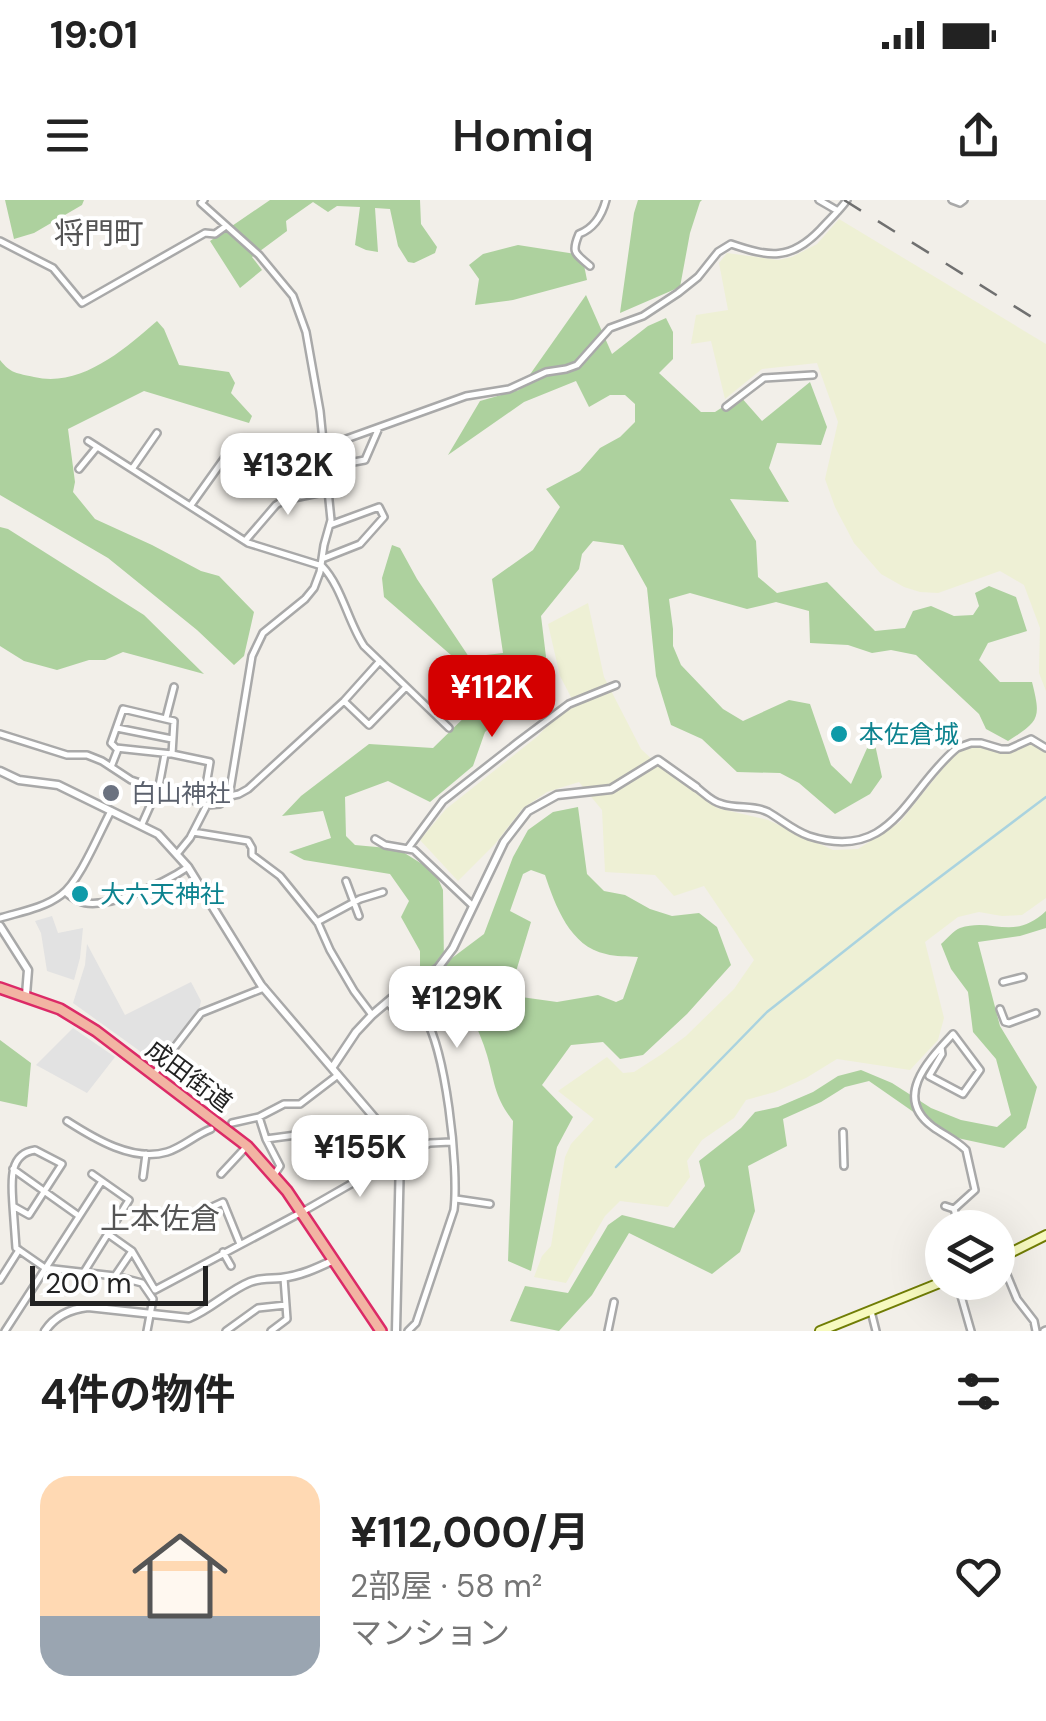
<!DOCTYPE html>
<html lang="ja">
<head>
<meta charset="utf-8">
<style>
	:root { --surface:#fff; --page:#f6f6f6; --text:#222; --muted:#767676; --accent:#d40000 }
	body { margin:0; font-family:"DM Sans","Noto Sans JP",sans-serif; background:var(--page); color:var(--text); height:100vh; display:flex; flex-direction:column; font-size:38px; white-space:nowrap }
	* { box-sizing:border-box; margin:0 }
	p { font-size:32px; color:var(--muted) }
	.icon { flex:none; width:55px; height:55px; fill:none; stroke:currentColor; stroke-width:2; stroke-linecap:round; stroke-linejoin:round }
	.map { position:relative; height:1131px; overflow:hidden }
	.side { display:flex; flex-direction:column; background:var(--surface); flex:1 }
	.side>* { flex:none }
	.fabs { position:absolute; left:925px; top:1010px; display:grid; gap:20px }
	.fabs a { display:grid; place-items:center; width:90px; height:90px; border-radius:50%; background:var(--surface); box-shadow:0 10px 40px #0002; font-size:50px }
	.scale { position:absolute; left:30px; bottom:25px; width:178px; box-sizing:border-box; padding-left:10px; border:5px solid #222; border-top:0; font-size:28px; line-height:35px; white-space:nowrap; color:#222; -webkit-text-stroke:8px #fff; paint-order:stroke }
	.price { position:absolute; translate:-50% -85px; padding:0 22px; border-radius:20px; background:#fff; color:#222; font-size:32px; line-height:65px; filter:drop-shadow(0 2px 5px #0008) }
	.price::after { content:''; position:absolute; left:50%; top:60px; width:30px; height:22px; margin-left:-15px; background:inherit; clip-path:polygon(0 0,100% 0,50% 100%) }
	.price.active { background:var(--accent); color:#fff }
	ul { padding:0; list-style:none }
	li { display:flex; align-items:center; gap:30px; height:250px; padding:0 40px }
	li span { display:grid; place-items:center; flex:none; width:280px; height:200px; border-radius:30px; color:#555 }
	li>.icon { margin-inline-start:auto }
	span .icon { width:120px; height:120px; fill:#fffc; stroke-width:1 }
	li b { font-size:42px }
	h2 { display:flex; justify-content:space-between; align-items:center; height:120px; padding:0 40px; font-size:42px }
	.status { display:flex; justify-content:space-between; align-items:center; height:70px; padding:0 50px; background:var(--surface); direction:ltr }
	.status svg { height:28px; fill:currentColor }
	header { display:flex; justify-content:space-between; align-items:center; height:130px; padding:0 40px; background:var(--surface); font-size:45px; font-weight:600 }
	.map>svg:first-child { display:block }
	.farmland { fill:#eef0d5 }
	.forest { fill:#add19e; fill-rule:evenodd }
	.parking { fill:#e2e2e2 }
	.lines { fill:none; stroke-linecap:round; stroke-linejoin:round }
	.stream { stroke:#aad3df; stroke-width:2.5 }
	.minor-casing { stroke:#a9a9a9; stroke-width:10 }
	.tertiary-casing { stroke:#a9a9a9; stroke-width:11 }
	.secondary-casing { stroke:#707d05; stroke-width:12 }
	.trunk-casing { stroke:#dc2a67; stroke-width:14 }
	.minor { stroke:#fff; stroke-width:5 }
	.tertiary { stroke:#fff; stroke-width:6 }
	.secondary { stroke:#f7fabf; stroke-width:8 }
	.trunk { stroke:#f2b4a3; stroke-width:9 }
	.rail { stroke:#707070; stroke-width:2.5; stroke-dasharray:20 20; stroke-linecap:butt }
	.culture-dot { fill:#0f9aa8; stroke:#fff; stroke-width:4 }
	.worship-dot { fill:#6b7280; stroke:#fff; stroke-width:4 }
	.labels { text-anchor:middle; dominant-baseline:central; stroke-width:8; stroke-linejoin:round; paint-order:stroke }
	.culture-label { font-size:25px; fill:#0d838f; stroke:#fff; text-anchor:start }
	.worship-label { font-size:25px; fill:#5b616d; stroke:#fff; text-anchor:start }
	.street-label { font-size:25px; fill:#222; stroke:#fff }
	.quarter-label { font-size:30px; fill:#555; stroke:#fff }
</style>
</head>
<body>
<div class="status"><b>19:01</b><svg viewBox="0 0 49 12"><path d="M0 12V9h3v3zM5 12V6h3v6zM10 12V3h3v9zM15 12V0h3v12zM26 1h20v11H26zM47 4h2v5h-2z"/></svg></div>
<header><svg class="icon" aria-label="menu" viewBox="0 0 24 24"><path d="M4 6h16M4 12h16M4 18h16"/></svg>Homiq<svg class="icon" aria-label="share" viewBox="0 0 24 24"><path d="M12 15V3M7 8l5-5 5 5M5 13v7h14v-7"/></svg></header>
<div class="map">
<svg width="1046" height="1131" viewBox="0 0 1046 1131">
	<rect width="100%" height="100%" fill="#f2efe9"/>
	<!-- farmland -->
	<path class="farmland" d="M839 19 1046 144V491L1039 473 1040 428 1024 385 1000 371 938 393 920 392 904 387 881 374 854 343 835 307 825 279 838 222 817 163 762 169 725 199 711 141 691 144 696 115 728 110 719 63 727 53 778 60 792 57 817 44Z
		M588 403 604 477 641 549 658 565 717 608 768 620 833 650 858 649 900 622 956 552 980 546 1001 553 1016 551 1031 543 1046 552V698L1022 715 1002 716 979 712 958 717 925 742 944 818 938 840 910 870 837 859 806 878 775 892 746 900 734 918 702 940 687 961 690 977 668 1007 620 1001 605 1016 566 1083 534 1077 542 1056 551 1046 565 957 571 944 594 919 558 891 607 857 623 873 634 872 662 854 686 836 734 789 754 760 704 686 674 696 655 675 605 672 602 610 579 582 547 592 522 609 495 644 458 681 420 640 446 609 538 536 572 499 560 476 548 424Z"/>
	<!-- forest -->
	<path class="forest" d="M5 0H84L82 5 34 33 14 39Z
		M270 0H420L421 24 437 47 435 53 414 63 408 62 398 46 390 9 375 8 378 52 366 50 355 45 360 7 337 6 328 12 313 2 286 21 287 31 252 57 262 70 240 88 210 41Z
		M638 0H702L700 2 690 33 680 87 620 113 634 13Z
		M518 45 582 55 587 80 513 100 475 105 479 79 469 65 483 54Z
		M586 95 612 154 648 126 666 118 673 132V159L659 173 701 212H715L740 196 762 221 810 182 827 227 821 245 777 243 769 268 789 302 730 299 756 341 758 377 777 393 827 382 875 431 905 428 913 411 931 406 954 416 973 415 979 406 975 393 989 386 1016 397 1027 431 988 443 979 460 1000 482H1032C1041 518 1040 521 1008 541L986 529 979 514 916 455 891 450 872 453 848 445 810 443 809 411 776 402 747 409 690 393 669 399 673 429V446L681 465 723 509 743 521 789 500 810 504 831 565 851 584 873 535 882 577 870 594 835 614 799 583 780 573 737 572 702 539 671 525 656 476 647 388 623 345 593 341 582 354 579 369 541 416 547 465 545 486 511 509 485 532 473 566 430 602 388 581 345 597 346 636 355 645 398 649 435 672 443 690 444 764 484 734 513 657 528 630 553 612 578 607 587 674 604 691 625 695 650 709 672 716 699 713 717 727 731 765 687 814 643 855 620 859 603 842 571 845 542 885 573 917 557 947 531 1071 508 1061 513 921C494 896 495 883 487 855 482 838 473 820 467 803L432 822 420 796V751L401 717 409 701 390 674 304 660 289 652 331 638 323 611 282 616 301 596 369 544 433 548 477 505 459 462 384 397 382 378 392 345 400 348 417 379 469 457 503 453 492 379 533 350 560 307 546 289 580 271 600 248 620 237 635 222V204L625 195H610L589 207 576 181 524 202 448 255 480 201 519 190ZM531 670 545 675C555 705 570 747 606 754 616 757 627 756 638 757L623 799 616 802 598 795 557 802 514 796 511 788 531 722 510 711 523 674Z
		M157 121 164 129 179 165 229 172 235 183 231 193 252 216 249 223 144 191 68 229 75 282 73 292 95 319 152 345 201 371 219 376 254 412 244 456 234 465 197 430 108 358 0 295V160C11 174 17 173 34 177 80 188 124 150 157 121Z
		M0 327 8 329 144 415 204 474 123 452 105 460H89L57 470 24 461 0 446Z
		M1046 711V728L1020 736 978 742 1000 826 1037 887 1026 928 1004 948 948 936 869 881 845 887 821 902 783 919 787 946 748 966 755 1011 740 1052 712 1074 629 1033 592 1095 559 1131 510 1121 525 1086 568 1093 608 1025 622 1015 674 1028 705 986 699 961 741 928 755 912 778 907 813 892 838 876 861 870 892 883 931 908 961 920 997 927 1011 915 996 859 973 832 968 792 951 769 941 744C947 739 953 731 960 728 993 717 1013 742 1046 711Z
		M0 840 31 863 27 907 0 901Z"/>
	<!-- parking -->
	<path class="parking" d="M52 716 58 733 83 728 80 758 74 780 47 771 41 733 35 721Z
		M87 744 125 815 191 782 201 801 199 810 155 865 137 849 73 803 85 765Z
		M73 828 115 857 87 893 36 865Z"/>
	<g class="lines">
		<!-- stream -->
		<path class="stream" d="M616 967 767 812 895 711 1046 597"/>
		<defs>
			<path id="minor" d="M819 0 838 11
				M952 0 960 3 964 0
				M0 41 53 68 82 103 205 33 215 34 226 26
				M590 66C575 53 571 53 579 34 595 28 602 15 606 0
				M726 207 764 178 813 175
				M88 241 248 343 322 366C342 387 348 422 364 446L449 528
				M324 247 466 196 509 189 546 172 566 169 577 165 610 128 643 116 678 93 698 77 718 52 731 44C769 57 790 61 820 30 829 20 839 11 847 0
				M326 267 365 260 378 230
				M79 269 97 247
				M132 269 157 233
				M191 305 231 249 243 243
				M245 341 276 305 284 300 328 291
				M322 359 360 344 384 317 379 307 330 325
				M344 501 369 525 405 488
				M166 518 174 487
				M117 528 172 539
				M0 534 67 555H87L102 561 131 580 207 605 220 604 229 596 252 456 263 433 305 399 314 388 320 372 324 345 331 320 320 211 306 132 293 96 259 55 201 3 204 0
				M172 554 174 521 123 509 111 543 116 548 172 554 210 562 203 603
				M111 567 118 549
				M696 587C704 593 712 602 722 604 737 609 755 605 768 612 782 620 794 631 809 636 893 663 906 590 957 548L971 543H981L1001 549H1009L1031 539 1046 548
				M230 596 239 594 248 589 344 501 379 462
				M142 624 159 586 165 554
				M193 632 248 641 252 648V655L280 676 318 723 330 750 354 791 372 815
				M375 639 385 645 414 650 473 706
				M409 647 443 601 517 543 569 504 616 485
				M177 654 190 638 207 605
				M346 681 359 716
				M65 692C68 694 75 700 79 701 104 712 166 682 188 667
				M0 718C20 712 44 708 61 695 80 681 99 633 111 611
				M317 722 360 699 383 692
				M1003 782 1023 777
				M387 802 393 808 422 813C446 845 459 969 454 1010L416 1123 408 1131
				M1000 809 1005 822 1009 823 1036 813
				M941 847 942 854 929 876 963 894 980 870 953 834C929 860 892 897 933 927 944 935 956 940 966 950L975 990 954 1009
				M154 874 201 813 264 788
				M259 917 266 939 280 966 274 975
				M67 921C95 939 133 962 167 952 183 947 195 935 211 929
				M232 923 259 917 284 904H300L338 875
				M843 932 844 966
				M266 939 296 935 314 926 332 922 366 977
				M35 950 62 964 29 1015 13 1006C12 985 7 954 35 950Z
				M13 969 79 1016
				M221 974 247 946
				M143 977 146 954
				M456 999 490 1004
				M945 1006 954 1009 960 1028
				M175 1024 223 1002 240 1044
				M108 1034 132 1051 155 1090 302 1012 400 956 430 943 451 942
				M19 1050 45 1068 115 1076 142 1083 153 1099 147 1131
				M223 1052 231 1066
				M1000 1058 1017 1099 1034 1121 1036 1131
				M84 1072 129 1000 92 974
				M115 1076 132 1051
				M0 1080 19 1050 16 1048 13 1006
				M957 1082 971 1131
				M871 1111 876 1131
				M5 1131 102 981
				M226 1131 258 1108 286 1105
				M271 1131 287 1119 284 1078
				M608 1131 614 1102
				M1044 1131 1046 1130"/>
			<path id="tertiary" d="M0 571 19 580 58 585 158 634 188 667 261 785 390 936 400 956 396 1131
				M0 726 28 770 26 795
				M332 868 356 832 372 815 392 798 438 768 453 748 504 642 528 611 557 595 611 589 658 560 696 587
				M45 1131C55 1116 70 1109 88 1107L189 1118C211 1109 228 1091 250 1082 260 1078 271 1079 281 1078 300 1076 317 1068 334 1060"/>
			<path id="secondary" d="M998 1059 1046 1035
				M820 1131 942 1082"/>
			<path id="trunk" d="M0 788 60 809 96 831 247 946 287 991 381 1131"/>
		</defs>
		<!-- minor casing -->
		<use href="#minor" class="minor-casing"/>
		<!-- tertiary casing -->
		<use href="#tertiary" class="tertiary-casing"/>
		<!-- secondary casing -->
		<use href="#secondary" class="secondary-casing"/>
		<!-- trunk casing -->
		<use href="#trunk" class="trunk-casing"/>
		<!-- minor -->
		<use href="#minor" class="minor"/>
		<!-- tertiary -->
		<use href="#tertiary" class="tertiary"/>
		<!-- secondary -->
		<use href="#secondary" class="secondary"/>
		<!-- trunk -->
		<use href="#trunk" class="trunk"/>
		<!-- rail -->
		<path class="rail" d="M844 0 1046 126"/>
	</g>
	<!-- markers -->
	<g class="culture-dot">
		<circle cx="839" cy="534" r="10"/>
		<circle cx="80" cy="694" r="10"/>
	</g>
	<circle class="worship-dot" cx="111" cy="593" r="10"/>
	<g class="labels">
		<!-- culture labels -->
		<g class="culture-label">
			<text x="859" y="534">本佐倉城</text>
			<text x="100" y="694">大六天神社</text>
		</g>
		<!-- worship labels -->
		<g class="worship-label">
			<text x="131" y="593">白山神社</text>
		</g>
		<!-- street labels -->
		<g class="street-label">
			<text transform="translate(189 876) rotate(37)">成田街道</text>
		</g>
		<!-- quarter labels -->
		<g class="quarter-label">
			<text x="99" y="33">将門町</text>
			<text x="160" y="1018">上本佐倉</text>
		</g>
	</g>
</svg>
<div class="fabs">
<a><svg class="icon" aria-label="layers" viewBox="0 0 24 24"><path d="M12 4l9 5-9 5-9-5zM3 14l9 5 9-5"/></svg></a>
</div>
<div class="scale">200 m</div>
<b class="price" style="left:288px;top:318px">¥132K</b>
<b class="price active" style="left:492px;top:540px">¥112K</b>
<b class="price" style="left:457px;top:851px">¥129K</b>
<b class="price" style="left:360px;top:1000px">¥155K</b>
</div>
<section class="side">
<h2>4件の物件<svg class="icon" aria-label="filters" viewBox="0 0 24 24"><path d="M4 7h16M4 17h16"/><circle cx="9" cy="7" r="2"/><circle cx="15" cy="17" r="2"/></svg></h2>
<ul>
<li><span style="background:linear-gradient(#ffd9b3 70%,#9aa5b1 0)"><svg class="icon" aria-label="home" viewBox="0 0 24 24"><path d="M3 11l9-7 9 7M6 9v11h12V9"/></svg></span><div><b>¥112,000/月</b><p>2部屋 · 58 m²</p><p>マンション</p></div><svg class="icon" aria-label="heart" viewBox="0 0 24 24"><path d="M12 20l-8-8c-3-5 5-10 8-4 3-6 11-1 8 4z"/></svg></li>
</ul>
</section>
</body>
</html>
